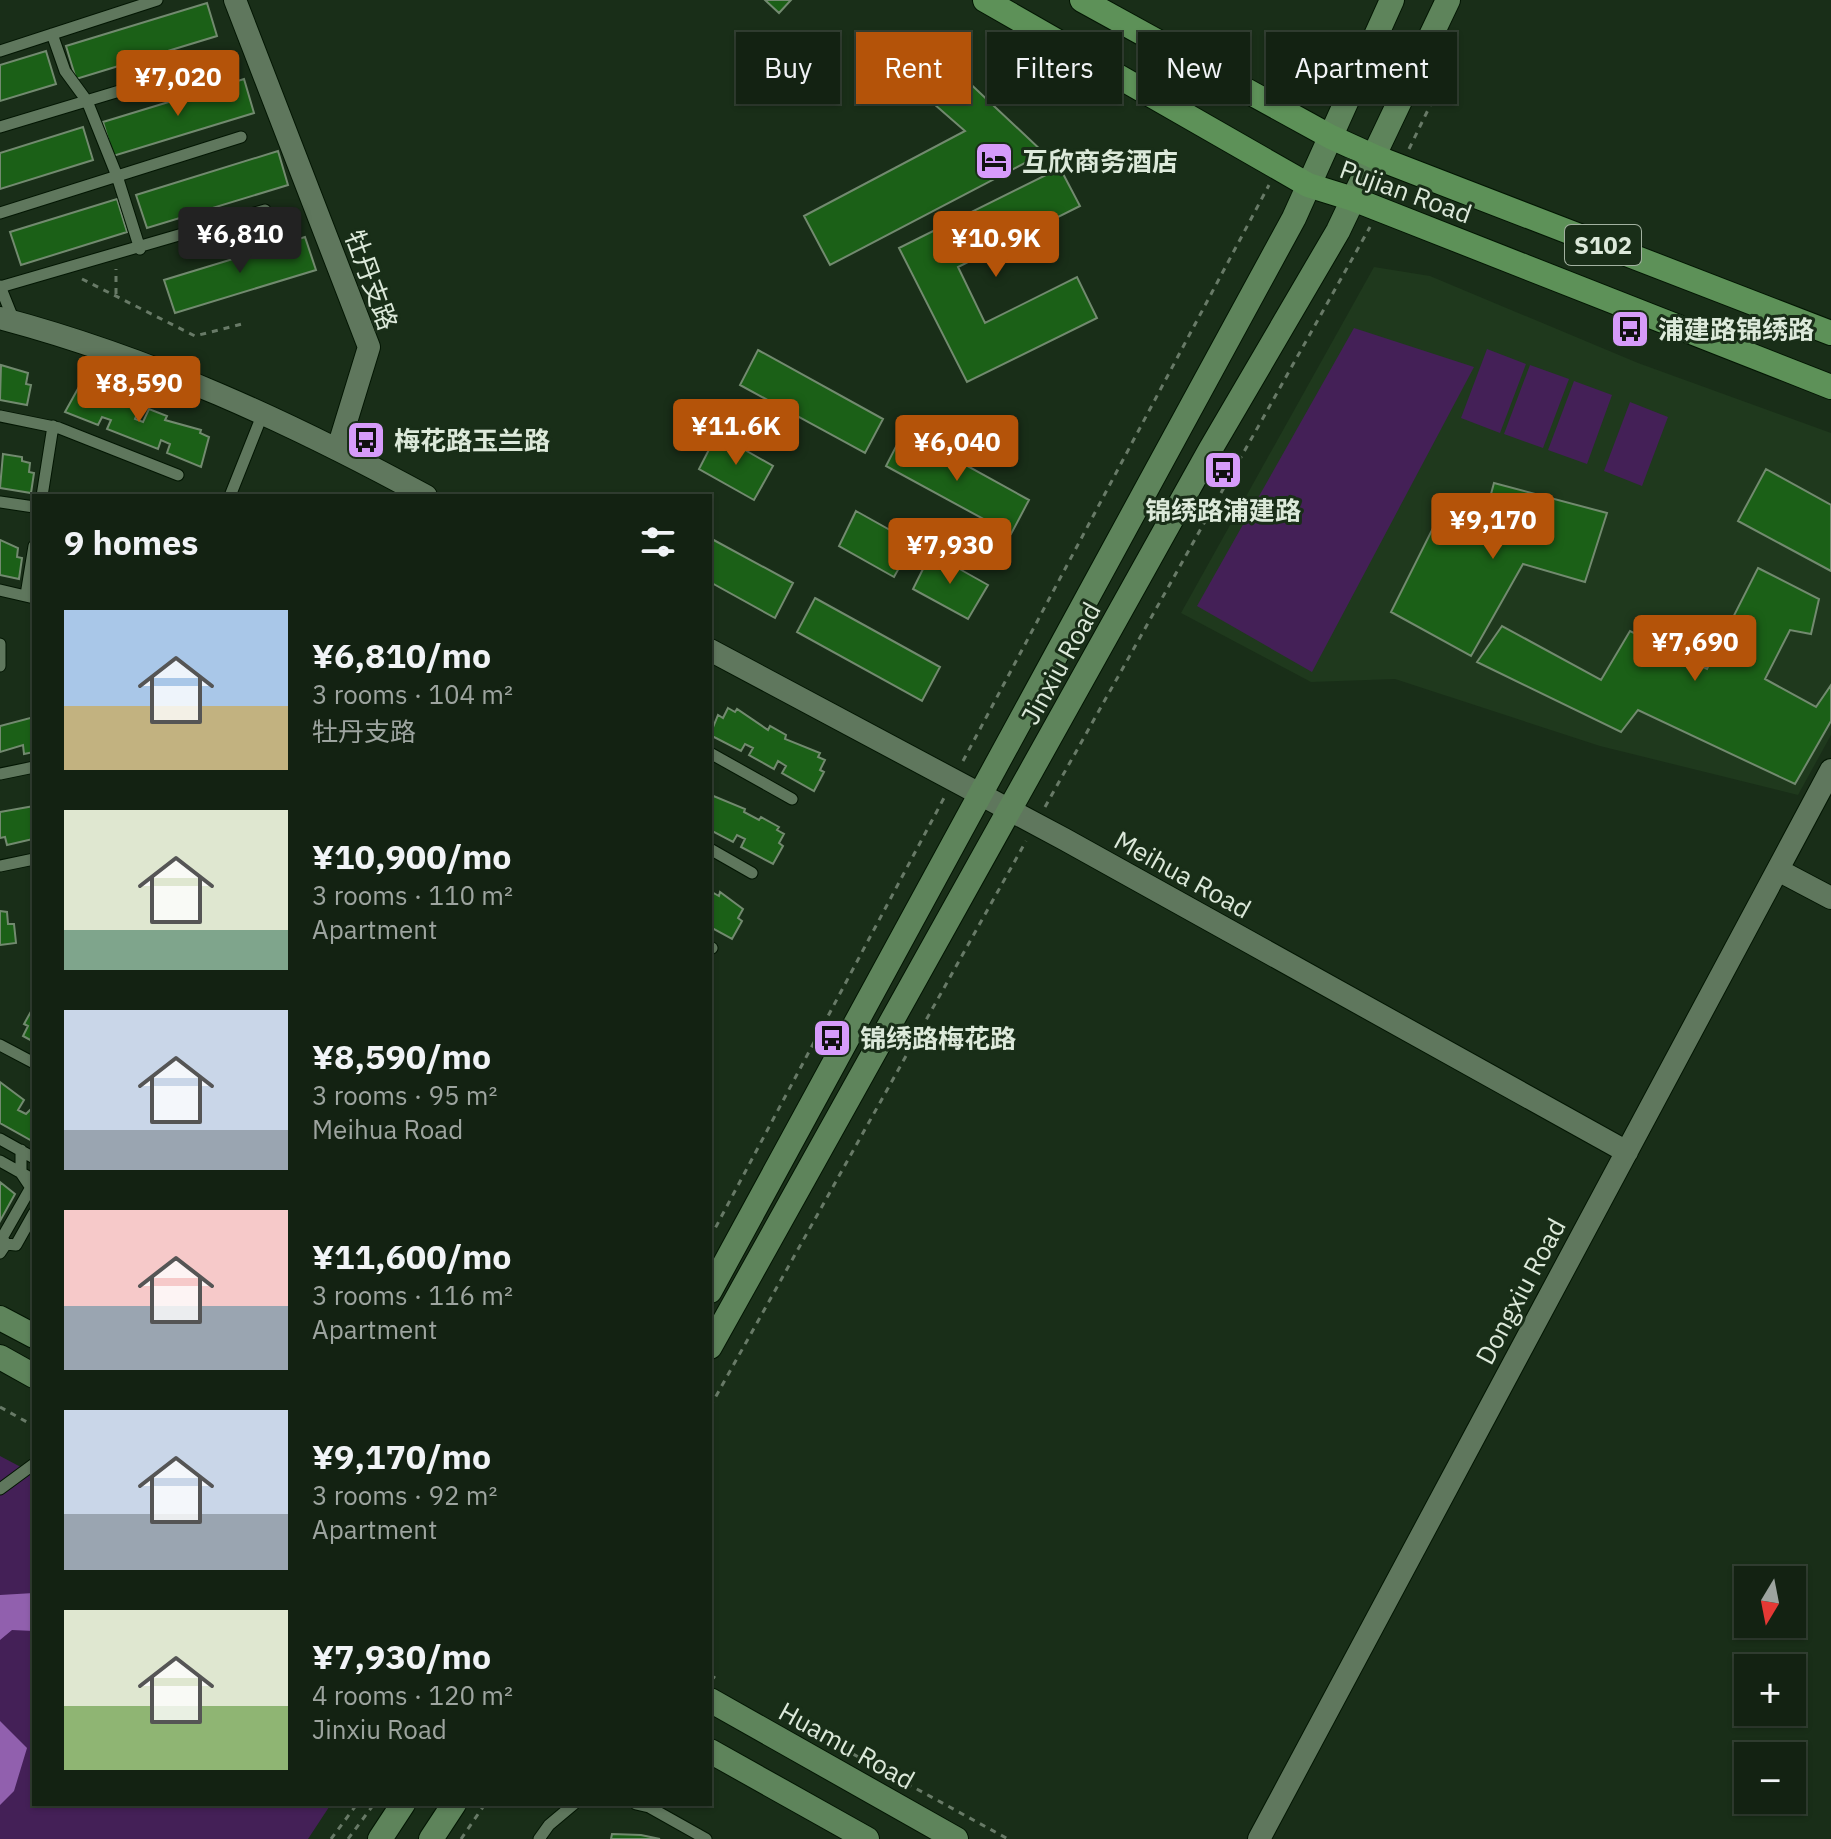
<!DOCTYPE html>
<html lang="en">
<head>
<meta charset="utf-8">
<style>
	:root { --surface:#132212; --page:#1c2a1b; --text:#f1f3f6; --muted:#9da49f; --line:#323f32; --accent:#b45309 }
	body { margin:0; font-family:"IBM Plex Sans","Noto Sans SC",sans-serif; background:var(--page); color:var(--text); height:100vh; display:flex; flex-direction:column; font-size:30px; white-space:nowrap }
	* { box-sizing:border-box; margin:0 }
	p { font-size:26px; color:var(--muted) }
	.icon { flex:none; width:44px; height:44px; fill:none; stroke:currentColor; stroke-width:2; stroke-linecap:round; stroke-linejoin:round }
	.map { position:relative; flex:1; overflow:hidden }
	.drawer { position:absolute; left:32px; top:494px; width:680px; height:1312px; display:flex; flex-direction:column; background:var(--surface); border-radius:0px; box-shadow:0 2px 6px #0004,0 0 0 2px var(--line) }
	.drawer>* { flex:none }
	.banner { position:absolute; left:736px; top:32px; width:760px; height:72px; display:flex; gap:16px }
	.needle { width:52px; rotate:190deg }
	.buttons { position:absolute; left:1734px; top:1566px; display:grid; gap:16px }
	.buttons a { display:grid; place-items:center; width:72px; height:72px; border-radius:0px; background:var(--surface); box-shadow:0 2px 6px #0004,0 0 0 2px var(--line); font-size:40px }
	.price { position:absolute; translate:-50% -68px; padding:0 18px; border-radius:8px; background:var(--accent); color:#fff; font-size:26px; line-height:52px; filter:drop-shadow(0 2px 4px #0008) }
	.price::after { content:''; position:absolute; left:50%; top:48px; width:24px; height:18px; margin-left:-12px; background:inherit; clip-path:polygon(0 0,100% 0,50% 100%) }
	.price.active { background:#222; color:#fff }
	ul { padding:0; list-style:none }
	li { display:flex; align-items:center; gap:24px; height:200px; padding:0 32px }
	li span { display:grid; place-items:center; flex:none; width:224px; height:160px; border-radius:0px; color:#555 }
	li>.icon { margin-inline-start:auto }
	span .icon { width:96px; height:96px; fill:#fffc; stroke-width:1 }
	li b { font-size:34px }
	h2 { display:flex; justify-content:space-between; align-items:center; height:96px; padding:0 32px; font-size:34px }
	.pill { padding:0 28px; border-radius:0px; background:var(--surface); box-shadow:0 2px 6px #0004,0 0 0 2px var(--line); font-size:28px; line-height:72px }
	.pill.active { background:var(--accent); color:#fff }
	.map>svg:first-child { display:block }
	.built { fill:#1f391d }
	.green { fill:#442057 }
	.water { fill:#9160ae }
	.building { fill:#1b6017; stroke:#728a6f; stroke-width:2 }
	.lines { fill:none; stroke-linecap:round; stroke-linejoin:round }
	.service-casing { stroke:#031603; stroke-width:13 }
	.minor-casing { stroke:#031603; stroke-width:24 }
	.secondary-casing { stroke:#031603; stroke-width:26 }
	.primary-casing { stroke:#031603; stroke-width:26 }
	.path { stroke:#687a67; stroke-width:3; stroke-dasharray:6 6; stroke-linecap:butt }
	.service { stroke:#5f775d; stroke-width:11 }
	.minor { stroke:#5f775d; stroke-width:22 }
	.secondary { stroke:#5e845b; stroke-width:24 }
	.primary { stroke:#5d9158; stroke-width:24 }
	.labels { text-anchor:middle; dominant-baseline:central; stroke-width:6; stroke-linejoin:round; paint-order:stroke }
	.shield { fill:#192e18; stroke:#a2b1a0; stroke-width:2 }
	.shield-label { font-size:24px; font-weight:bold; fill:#dce9da }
	.poi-label { font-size:26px; font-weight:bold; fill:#dce9da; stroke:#192e18; text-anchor:start }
	.street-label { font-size:26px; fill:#dce9da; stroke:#192e18 }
</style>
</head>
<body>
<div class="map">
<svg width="1831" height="1839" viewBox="0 0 1831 1839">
	<rect width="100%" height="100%" fill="#192e18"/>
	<!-- built -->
	<path class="built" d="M1374 267 1430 276 1638 363 1831 433V735L1798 795 1600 746 1395 679 1311 682 1181 613Z"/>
	<!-- green -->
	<path class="green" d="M1354 328 1474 367 1312 672 1197 606Z
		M1487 349 1526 364 1500 433 1461 418Z
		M1530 365 1569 379 1543 448 1504 434Z
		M1574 381 1612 395 1587 464 1548 450Z
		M1630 402 1668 417 1642 486 1604 471Z
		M0 1456 34 1474V1804H331L308 1839H0Z"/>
	<!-- water -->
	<path class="water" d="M34 1593V1631L12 1630 0 1640V1595Z
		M0 1721 27 1748 14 1791 0 1805Z"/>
	<!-- building -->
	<path class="building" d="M765 0H791L779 13Z
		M207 3 217 36 76 79 66 46Z
		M929 45 1044 153 830 265 804 216 965 131 918 90 889 91 887 47Z
		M46 51 56 84 0 101V65Z
		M244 79 254 113 113 156 103 122Z
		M83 127 93 160 0 189V153Z
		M278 151 288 185 147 228 136 195Z
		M1060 168 1080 206 958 267 985 323 1077 277 1097 318 967 382 899 248Z
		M117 199 127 232 21 265 10 232Z
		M305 237 316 270 175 313 164 280Z
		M758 350 883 419 865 453 740 385Z
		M1 365 28 373 26 384 31 385 27 405 0 400Z
		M80 385 87 388 88 385 107 392 106 396 140 406 135 419 143 422 149 409 167 416 165 420 201 430 200 433 209 437 201 467 167 453 170 444 161 440 158 449 107 429 111 420 102 417 98 425 65 412Z
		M904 431 1029 500 1011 534 886 466Z
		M717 434 773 466 754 500 699 469Z
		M3 454 22 457V461L30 463 29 472 34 473 31 493 0 488Z
		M1766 469 1831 505V571L1738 521Z
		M1494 483 1607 513 1585 582 1523 564 1471 656 1391 612 1442 510 1485 516Z
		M856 511 913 543 894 577 839 546Z
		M710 538 793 583 775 618 710 582Z
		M0 540 18 548 17 557 22 558 19 579 0 575Z
		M931 553 988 585 968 619 913 589Z
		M1758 568 1819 599 1811 634 1790 630 1765 679 1816 707 1831 685V721L1795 784 1638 710 1621 732 1477 662 1502 626 1601 680 1630 631 1707 669Z
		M815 598 940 667 922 701 797 632Z
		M728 708 735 712 737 709 768 730 770 726 786 735 785 739 820 753 818 757 825 760 820 770 824 772 814 791 782 773 786 766 778 761 774 769 749 755 753 748 745 744 741 751 710 735 718 715 723 718Z
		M34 717V752L24 754 23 745 0 752V726Z
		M710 790 711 795 745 809 744 812 759 820 761 817 779 827 777 830 784 834 779 843 783 846 773 864 741 847 745 839 737 835 733 842 710 830Z
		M34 806 33 839 7 845 5 837 0 838V812Z
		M710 891 719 896 720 892 743 909 738 918 742 921 732 939 710 927Z
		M0 911 7 912 8 924H14L16 943 0 945Z
		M34 1006V1042L23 1036 28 1026 24 1024Z
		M0 1082 24 1100 18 1110 26 1114 34 1106V1142L0 1123Z
		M0 1182 15 1194 0 1221Z
		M612 1834 641 1835 660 1839H611Z"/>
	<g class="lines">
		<defs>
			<path id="service" d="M52 34 65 71 87 101 117 176 140 249
				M0 51 157 0
				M0 127 209 64
				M0 213 241 137
				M0 286 14 321
				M0 287 265 210
				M0 416 59 428 178 475
				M42 496 53 426
				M230 496 263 413
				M0 502 34 507
				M0 590 34 598
				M26 595 34 546
				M0 666V644
				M710 753 792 799
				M0 774 34 767
				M710 849 752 873
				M0 866 34 859
				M710 947 712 948
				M0 1045 34 1063
				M0 1139 34 1158
				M21 1150V1173L33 1191
				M0 1161 34 1180
				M6 1244 16 1245 34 1213
				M0 1253 6 1244 2 1238 30 1189
				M0 1489 34 1464
				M636 1804 649 1807 706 1839
				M539 1839 549 1825 574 1804"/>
			<path id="minor" d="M235 0 369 347 338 448
				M0 318C151 358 290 422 426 496
				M710 650 1064 839 1627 1152
				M1778 870 1831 898
				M1259 1839 1831 770"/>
			<path id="secondary" d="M710 1291 1294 218 1392 0
				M0 1318 34 1336
				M710 1347 1210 450 1338 231 1448 0
				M0 1357 34 1376
				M710 1700 956 1839
				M710 1751 867 1839
				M380 1839 403 1804
				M431 1839 454 1804"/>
			<path id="primary" d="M985 0 1308 185 1353 199 1831 387
				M1082 0 1331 137 1375 157 1831 333"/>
		</defs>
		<!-- service casing -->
		<use href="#service" class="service-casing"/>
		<!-- minor casing -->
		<use href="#minor" class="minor-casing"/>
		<!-- secondary casing -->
		<use href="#secondary" class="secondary-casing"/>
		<!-- primary casing -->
		<use href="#primary" class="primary-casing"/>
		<!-- path -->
		<path class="path" d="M1313 105 1341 47
			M1409 149 1444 77
			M82 279 195 336 246 323
			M116 294V269
			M963 761 1269 185
			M1045 807 1370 227
			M710 1238 945 796
			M0 1407 34 1426
			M710 1407 1026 841
			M710 1675 717 1679
			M780 1714 1008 1839
			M331 1839 357 1804
			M348 1839 374 1804
			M461 1839 485 1804"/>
		<!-- service -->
		<use href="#service" class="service"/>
		<!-- minor -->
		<use href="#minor" class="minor"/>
		<!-- secondary -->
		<use href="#secondary" class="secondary"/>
		<!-- primary -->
		<use href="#primary" class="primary"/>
	</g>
	<!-- icons -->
	<defs>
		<symbol id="hotel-square" viewBox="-11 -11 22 22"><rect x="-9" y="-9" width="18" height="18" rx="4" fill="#d69bfa" stroke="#192e18"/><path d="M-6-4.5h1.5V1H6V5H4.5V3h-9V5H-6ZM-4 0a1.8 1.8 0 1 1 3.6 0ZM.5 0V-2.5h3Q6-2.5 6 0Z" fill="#111"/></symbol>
		<symbol id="bus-square" viewBox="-11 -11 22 22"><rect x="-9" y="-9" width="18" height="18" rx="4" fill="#d69bfa" stroke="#192e18"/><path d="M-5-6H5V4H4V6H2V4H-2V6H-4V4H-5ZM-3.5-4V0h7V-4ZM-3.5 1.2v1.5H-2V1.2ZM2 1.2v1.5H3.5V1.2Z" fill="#111"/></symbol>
	</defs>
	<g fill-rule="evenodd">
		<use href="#hotel-square" x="972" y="139" width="44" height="44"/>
		<use href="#bus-square" x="1608" y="307" width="44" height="44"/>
		<use href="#bus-square" x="344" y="418" width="44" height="44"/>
		<use href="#bus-square" x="1201" y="448" width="44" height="44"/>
		<use href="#bus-square" x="810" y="1016" width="44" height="44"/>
	</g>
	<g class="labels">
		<!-- shield labels -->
		<rect class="shield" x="1565" y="225" width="76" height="40" rx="6"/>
		<g class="shield-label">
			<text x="1603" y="245">S102</text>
		</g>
		<!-- poi labels -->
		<g class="poi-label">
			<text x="1022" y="161">互欣商务酒店</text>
			<text x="1658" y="329">浦建路锦绣路</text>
			<text x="394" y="440">梅花路玉兰路</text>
			<text x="1223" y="510" text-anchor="middle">锦绣路浦建路</text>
			<text x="860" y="1038">锦绣路梅花路</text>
		</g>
		<!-- street labels -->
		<g class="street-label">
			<text transform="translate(1406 191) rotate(20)">Pujian Road</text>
			<text transform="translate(372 280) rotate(70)">牡丹支路</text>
			<text transform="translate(1060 663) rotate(-61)">Jinxiu Road</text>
			<text transform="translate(1183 874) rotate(29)">Meihua Road</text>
			<text transform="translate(1520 1291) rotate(-62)">Dongxiu Road</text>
			<text transform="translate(847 1745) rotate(29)">Huamu Road</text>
		</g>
	</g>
</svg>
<div class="buttons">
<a><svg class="needle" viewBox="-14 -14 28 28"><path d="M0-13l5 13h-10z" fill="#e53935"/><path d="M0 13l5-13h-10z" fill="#9da49f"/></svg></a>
<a>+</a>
<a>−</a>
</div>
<b class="price" style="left:178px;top:118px">¥7,020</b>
<b class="price active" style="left:240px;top:275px">¥6,810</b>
<b class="price" style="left:996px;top:279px">¥10.9K</b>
<b class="price" style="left:139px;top:424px">¥8,590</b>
<b class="price" style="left:736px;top:467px">¥11.6K</b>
<b class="price" style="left:957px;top:483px">¥6,040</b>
<b class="price" style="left:1493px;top:561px">¥9,170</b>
<b class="price" style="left:950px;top:586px">¥7,930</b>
<b class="price" style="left:1695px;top:683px">¥7,690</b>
<div class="banner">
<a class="pill">Buy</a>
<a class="pill active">Rent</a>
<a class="pill">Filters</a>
<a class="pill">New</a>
<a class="pill">Apartment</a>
</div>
<section class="drawer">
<h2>9 homes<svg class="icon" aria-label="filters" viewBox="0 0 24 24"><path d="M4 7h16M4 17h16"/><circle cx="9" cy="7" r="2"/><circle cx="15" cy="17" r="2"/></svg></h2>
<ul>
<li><span style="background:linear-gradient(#a9c7e8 60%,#c2b280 0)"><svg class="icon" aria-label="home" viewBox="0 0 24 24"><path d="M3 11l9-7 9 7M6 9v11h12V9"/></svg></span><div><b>¥6,810/mo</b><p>3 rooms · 104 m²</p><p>牡丹支路</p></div></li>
<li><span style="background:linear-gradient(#dfe7d0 75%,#7fa58c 0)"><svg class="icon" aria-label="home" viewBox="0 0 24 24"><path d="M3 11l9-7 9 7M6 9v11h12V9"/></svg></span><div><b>¥10,900/mo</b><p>3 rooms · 110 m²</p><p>Apartment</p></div></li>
<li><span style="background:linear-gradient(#c9d6e8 75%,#9aa5b1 0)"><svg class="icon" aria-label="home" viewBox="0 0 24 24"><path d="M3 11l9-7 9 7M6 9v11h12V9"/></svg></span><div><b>¥8,590/mo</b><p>3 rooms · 95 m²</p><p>Meihua Road</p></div></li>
<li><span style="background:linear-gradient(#f6c9c9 60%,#9aa5b1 0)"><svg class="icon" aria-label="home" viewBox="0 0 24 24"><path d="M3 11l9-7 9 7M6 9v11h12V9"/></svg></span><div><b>¥11,600/mo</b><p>3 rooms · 116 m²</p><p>Apartment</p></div></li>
<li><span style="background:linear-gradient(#c9d6e8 65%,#9aa5b1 0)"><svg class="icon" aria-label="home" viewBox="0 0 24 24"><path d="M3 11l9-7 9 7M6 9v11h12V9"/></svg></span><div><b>¥9,170/mo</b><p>3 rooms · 92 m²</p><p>Apartment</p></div></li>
<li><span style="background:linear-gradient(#dfe7d0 60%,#8fb573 0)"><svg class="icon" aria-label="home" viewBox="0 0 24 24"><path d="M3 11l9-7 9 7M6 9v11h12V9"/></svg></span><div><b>¥7,930/mo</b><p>4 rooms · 120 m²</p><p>Jinxiu Road</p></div></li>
</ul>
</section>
</div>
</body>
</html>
